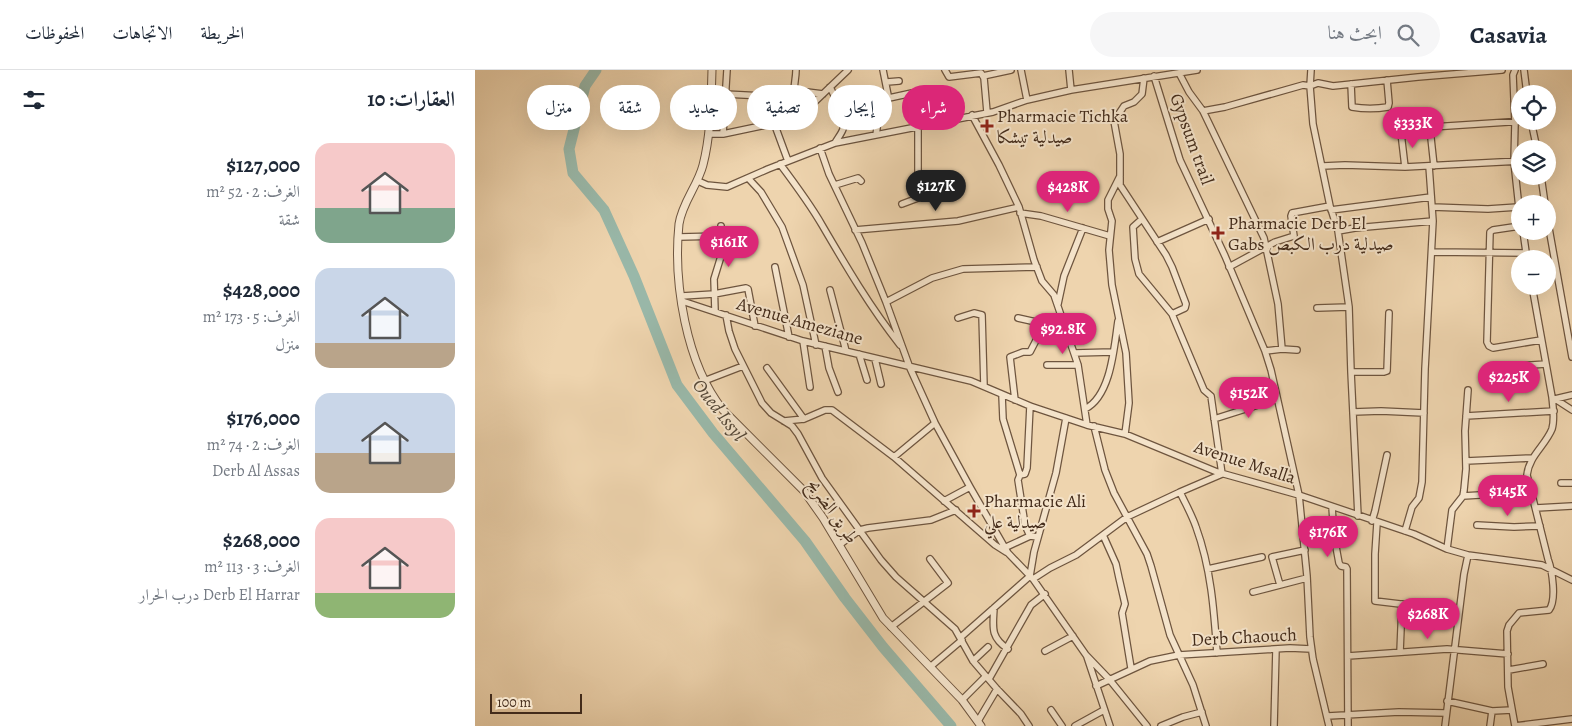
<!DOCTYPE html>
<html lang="ar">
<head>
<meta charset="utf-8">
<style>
	:root { --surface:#fff; --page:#f6f6f7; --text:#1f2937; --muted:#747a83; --line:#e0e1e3; --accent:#db2777 }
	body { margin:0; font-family:Alegreya,Amiri,serif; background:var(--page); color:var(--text); direction:rtl; height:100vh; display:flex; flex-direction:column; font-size:19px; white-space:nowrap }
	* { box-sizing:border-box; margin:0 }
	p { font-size:16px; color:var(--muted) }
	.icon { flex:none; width:28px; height:28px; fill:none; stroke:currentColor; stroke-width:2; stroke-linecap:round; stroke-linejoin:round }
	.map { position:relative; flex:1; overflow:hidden; direction:ltr }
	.sheet { display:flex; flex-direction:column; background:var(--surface); width:475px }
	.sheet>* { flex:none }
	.guide { position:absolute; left:15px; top:15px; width:475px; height:45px; direction:rtl; display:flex; gap:10px }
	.controls { position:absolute; left:1036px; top:15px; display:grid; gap:10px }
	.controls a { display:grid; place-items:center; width:45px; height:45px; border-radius:50%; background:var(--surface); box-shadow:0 5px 20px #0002; font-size:25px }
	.scale { position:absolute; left:15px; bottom:12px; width:92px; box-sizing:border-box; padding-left:5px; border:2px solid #432b1a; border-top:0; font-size:14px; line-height:18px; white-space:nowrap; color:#432b1a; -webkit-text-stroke:4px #f4e3ca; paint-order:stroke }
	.price { position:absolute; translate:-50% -42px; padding:0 11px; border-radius:18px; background:var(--accent); color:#fff; font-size:16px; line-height:32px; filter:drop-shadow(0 1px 2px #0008) }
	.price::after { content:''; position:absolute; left:50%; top:30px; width:15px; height:11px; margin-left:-8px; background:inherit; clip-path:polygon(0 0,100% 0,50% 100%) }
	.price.on { background:#222; color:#fff }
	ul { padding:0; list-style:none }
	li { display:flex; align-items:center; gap:15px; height:125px; padding:0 20px }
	li span { display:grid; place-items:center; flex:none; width:140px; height:100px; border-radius:15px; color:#555 }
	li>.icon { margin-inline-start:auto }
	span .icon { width:60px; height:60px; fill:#fffc; stroke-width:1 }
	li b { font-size:21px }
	h2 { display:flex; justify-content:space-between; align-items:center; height:60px; padding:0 20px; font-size:21px }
	.pill { padding:0 18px; border-radius:22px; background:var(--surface); box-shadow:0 5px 20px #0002; font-size:18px; line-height:45px }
	.pill.on { background:var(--accent); color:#fff }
	header { display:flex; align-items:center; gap:30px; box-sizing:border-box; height:70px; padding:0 25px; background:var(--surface); border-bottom:1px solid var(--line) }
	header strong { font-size:24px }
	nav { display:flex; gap:28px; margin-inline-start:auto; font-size:18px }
	.search { width:350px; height:45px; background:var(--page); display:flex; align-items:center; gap:12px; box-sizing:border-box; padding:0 18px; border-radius:28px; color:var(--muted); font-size:19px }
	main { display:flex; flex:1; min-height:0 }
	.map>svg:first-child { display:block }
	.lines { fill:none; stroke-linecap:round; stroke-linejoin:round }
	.river { stroke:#99b8a9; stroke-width:11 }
	.minor-casing { stroke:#6e553f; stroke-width:8 }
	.tertiary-casing { stroke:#6e553f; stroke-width:9 }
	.minor { stroke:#f4e3ca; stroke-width:5.5 }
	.tertiary { stroke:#f4e3ca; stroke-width:7 }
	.poi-dot { fill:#8f2418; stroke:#f4e3ca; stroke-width:2 }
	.labels { text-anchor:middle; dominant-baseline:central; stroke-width:4; stroke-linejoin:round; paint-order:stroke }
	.poi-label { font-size:18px; fill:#432b1a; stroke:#f4e3ca; text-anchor:start }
	.street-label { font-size:18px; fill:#432b1a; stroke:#f4e3ca }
	.water-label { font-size:19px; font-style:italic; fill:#544737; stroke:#f4e3ca }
</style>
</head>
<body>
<header>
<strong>Casavia</strong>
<div class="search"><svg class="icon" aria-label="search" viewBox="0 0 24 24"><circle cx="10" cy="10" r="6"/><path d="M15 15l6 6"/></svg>ابحث هنا</div>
<nav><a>الخريطة</a><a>الاتجاهات</a><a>المحفوظات</a></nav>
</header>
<main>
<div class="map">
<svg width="1097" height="656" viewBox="0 0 1097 656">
	<rect width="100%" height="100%" fill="#eed4ae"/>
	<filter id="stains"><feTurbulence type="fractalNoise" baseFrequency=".004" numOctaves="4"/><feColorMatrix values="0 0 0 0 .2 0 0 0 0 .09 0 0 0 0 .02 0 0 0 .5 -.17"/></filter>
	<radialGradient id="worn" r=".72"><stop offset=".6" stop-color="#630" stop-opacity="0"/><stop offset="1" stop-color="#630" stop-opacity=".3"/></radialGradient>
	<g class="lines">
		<!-- river -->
		<path class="river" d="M121 0 110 16 94 79 98 103 129 140 159 206 202 315 238 363 330 471 370 528 408 577 476 656"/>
		<defs>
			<path id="minor" d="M470 0 474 7 506 3 509 8 512 42
				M546 0 552 30
				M594 0 596 20
				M836 0 835 16 838 54 855 136 863 161 874 237 876 302 883 446
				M1040 0 1038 5 1040 53 1039 92 1045 147
				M1049 0 1052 24
				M704 3 714 22 728 41 789 168 803 234 807 279
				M508 6 536 0
				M679 6 705 90 750 186 790 281 796 300 824 425 832 506 835 567 838 589 854 656
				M412 12 424 11
				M876 14 877 37C889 39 901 39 913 37L914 33 912 10
				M355 17C360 28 371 46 368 59 367 63 362 69 360 73
				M319 22C319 14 321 8 321 0
				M250 24 289 26 332 22 348 24
				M412 26 414 28 437 23
				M728 41 750 37 828 15 835 16 843 13 858 16 943 7 1027 0
				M497 45 524 95 544 137 559 190 567 211 579 225 603 295 612 355
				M1056 51 1062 79
				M299 53 313 91
				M926 63 930 97
				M234 64H248L315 50 329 42 373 0
				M248 64 252 0
				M401 65 404 44 402 30 413 25 408 0
				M345 78 354 104 387 173 411 232 435 298 460 353 495 417 533 483 558 509 611 585 634 609 672 656
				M305 94C320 114 335 134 347 155 371 196 395 237 425 275
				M848 96 870 95 930 97 1045 91
				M959 96 955 59 957 57 1049 51
				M1066 106 1070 134
				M645 107V115L691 185 697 197 711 234 710 238 697 244
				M273 108 286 122 307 157 328 215 341 275
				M223 111 232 115 252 117 293 99 360 73 518 42 552 30 596 20 722 0
				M360 115 383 108 386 111
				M427 134 443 128V56
				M957 137 1013 139 1043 137
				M856 140 956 127
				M545 143 566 146 635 166
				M1072 147 1097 287
				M1045 156 1018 160 1015 162 1012 272 1014 276 1018 278 1066 270
				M380 160 483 151 544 137
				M863 161 880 158 958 151
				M1048 161 1052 189
				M204 167 246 166
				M682 172 734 149
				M957 182 1051 183
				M300 197 314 267
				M754 197 800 172 819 166 816 146 817 143 855 136
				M1057 216 1077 327 1097 340
				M355 220 371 281
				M207 226 239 224 271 218 273 219 280 256
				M207 231 328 271 496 311 555 336 612 355 650 364 742 402 824 425 939 464 972 479 993 485 1067 495 1097 510
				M411 232 457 208 488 199 562 197
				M583 234 589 206 608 158
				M842 238 874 237
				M240 241 239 209 247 183 246 156
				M251 245 254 261 260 279 287 333 296 343 317 356 323 364 347 408 406 490 421 507 480 559 498 591 522 619 546 644 554 656
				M483 248 499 243 507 245 509 316
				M543 248 561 252 589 254
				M328 271 335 317
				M350 276 354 298 363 322
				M790 281 807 279 822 280
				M599 283 638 282
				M384 284 392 310
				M400 289 406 314
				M572 295H603
				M1029 297 1071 294
				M292 298 329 349
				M876 302H909L912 301 914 243
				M229 311 268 296
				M527 325 528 349 545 405 543 410 550 455 555 466 563 467
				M1080 329 1097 325
				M540 330 535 287 548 282H555L570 253
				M610 339C636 326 639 278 643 251
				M878 342 906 341 949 343
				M991 346 1079 341
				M739 349 802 329
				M309 351 329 349 350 340H357L419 387 520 475 531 482
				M619 356 630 400 639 423 672 484 676 496 695 565 718 615 731 656
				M650 364 654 333 651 283 637 215 634 180 637 151 633 139V130L645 106V84L639 51 649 36 659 32 667 24 669 8
				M419 387 460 353
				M991 391 1057 388
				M545 405 550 404 552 398 555 336
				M1086 413H1097
				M705 422C710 433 717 445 721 457 736 498 739 540 742 583
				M988 426 1055 422
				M469 431 495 417
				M857 437 859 466 864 493 866 496 871 497 872 499 873 656
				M1061 438 1097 436
				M897 451 900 441 912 385
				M902 453 900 484V531L984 541
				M1002 455 1039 457 1065 456
				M930 461 937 437 944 428 947 412 950 299 958 151 954 96
				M628 465 641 494 644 508 650 534 647 543 656 598
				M364 475 385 460 393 458 456 450 481 440
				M527 479 555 466
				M972 479 977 440 988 426 989 420 991 399 990 361 993 320
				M733 499 787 487
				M558 509 575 498 601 485 652 447 705 422 747 404 736 326 729 320 697 244 664 204 660 189 658 157 667 149
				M805 515 797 487 830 480
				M778 522 832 508
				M519 538C518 557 515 567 533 579
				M416 557 473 513 455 489
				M486 567 555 506 559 482 581 403 591 348
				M570 581 598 566
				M925 582 927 534
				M873 586 972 579 1033 584
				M612 587 635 656
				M498 591 513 577
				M455 597 487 570
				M1034 600 1068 594
				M514 609 556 535 570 524
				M621 616 675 591 704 585 815 578 836 579
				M487 630 511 606
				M972 631 1017 641 1037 640
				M576 640 587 656
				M853 646 924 642 970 643
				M503 651 522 619
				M600 656 629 640
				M686 656 708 647 727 642
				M799 656 801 579
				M970 656 989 504 993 485
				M1015 656 1017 641
				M1040 656 1033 617 1032 561 1034 555 1044 543 1074 540C1082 530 1077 500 1073 489L1052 405C1054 386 1070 376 1077 359 1080 349 1078 337 1077 327
				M1040 656 1097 649"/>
			<path id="tertiary" d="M237 0C236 31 236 64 228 95 223 115 207 133 204 154 198 212 211 294 248 340L329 421 348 448 408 548 487 630 506 656"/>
		</defs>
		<!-- minor casing -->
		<use href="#minor" class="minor-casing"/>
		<!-- tertiary casing -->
		<use href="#tertiary" class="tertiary-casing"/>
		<!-- minor -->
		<use href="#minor" class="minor"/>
		<!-- tertiary -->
		<use href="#tertiary" class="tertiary"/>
	</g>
	<!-- markers -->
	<g class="poi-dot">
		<path d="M509.5 48.5h5v5h5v5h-5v5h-5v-5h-5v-5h5z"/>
		<path d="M740.5 155.5h5v5h5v5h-5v5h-5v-5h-5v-5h5z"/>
		<path d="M496.5 433.5h5v5h5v5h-5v5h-5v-5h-5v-5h5z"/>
	</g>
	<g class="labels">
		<!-- poi labels -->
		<g class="poi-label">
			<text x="522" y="46">Pharmacie Tichka<tspan x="522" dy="21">صيدلية تيشكا</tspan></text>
			<text x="753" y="153">Pharmacie Derb El<tspan x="753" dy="21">Gabs صيدلية درب الكبص</tspan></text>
			<text x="509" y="431">Pharmacie Ali<tspan x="509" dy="21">صيدلية علي</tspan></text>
		</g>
		<!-- street labels -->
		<g class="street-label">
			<text transform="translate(717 69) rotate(70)">Gypsum trail</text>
			<text transform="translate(325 251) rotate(16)">Avenue Ameziane</text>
			<text transform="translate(770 392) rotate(18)">Avenue Msalla</text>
			<text transform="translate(358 441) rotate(55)">طريق الضريح</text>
			<text transform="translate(769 567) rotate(-3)">Derb Chaouch</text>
		</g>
		<!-- water labels -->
		<g class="water-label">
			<text transform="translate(244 340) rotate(52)">Oued Issyl</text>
		</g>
	</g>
	<rect width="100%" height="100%" filter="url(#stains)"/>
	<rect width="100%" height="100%" fill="url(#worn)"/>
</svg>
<div class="controls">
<a><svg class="icon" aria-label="locate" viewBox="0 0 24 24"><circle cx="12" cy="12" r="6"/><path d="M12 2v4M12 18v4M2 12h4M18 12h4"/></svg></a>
<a><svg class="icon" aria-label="layers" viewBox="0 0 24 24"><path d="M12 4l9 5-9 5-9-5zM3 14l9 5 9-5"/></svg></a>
<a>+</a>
<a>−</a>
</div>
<div class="scale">100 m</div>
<b class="price" style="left:938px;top:79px">$333K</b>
<b class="price on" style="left:461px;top:142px">$127K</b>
<b class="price" style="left:593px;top:143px">$428K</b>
<b class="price" style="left:254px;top:198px">$161K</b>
<b class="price" style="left:588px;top:285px">$92.8K</b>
<b class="price" style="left:1034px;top:333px">$225K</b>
<b class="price" style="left:774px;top:349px">$152K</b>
<b class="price" style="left:1033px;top:447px">$145K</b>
<b class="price" style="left:853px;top:488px">$176K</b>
<b class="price" style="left:953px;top:570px">$268K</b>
<div class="guide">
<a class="pill on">شراء</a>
<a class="pill">إيجار</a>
<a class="pill">تصفية</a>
<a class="pill">جديد</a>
<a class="pill">شقة</a>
<a class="pill">منزل</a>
</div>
</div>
<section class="sheet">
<h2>العقارات: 10<svg class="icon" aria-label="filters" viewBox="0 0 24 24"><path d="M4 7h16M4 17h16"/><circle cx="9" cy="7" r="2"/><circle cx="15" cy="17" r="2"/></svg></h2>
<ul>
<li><span style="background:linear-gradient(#f6c9c9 65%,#7fa58c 0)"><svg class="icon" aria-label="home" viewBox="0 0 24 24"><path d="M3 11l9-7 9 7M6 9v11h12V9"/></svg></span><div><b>$127,000</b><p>الغرف: 2 · 52 m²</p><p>شقة</p></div></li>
<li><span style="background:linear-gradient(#c9d6e8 75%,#b9a48a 0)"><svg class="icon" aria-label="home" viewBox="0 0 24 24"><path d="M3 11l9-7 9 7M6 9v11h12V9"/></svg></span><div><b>$428,000</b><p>الغرف: 5 · 173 m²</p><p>منزل</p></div></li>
<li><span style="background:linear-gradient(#c9d6e8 60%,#b9a48a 0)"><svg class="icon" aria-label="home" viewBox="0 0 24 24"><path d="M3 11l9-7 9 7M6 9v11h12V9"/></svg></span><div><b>$176,000</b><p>الغرف: 2 · 74 m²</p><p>Derb Al Assas</p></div></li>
<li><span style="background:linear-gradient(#f6c9c9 75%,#8fb573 0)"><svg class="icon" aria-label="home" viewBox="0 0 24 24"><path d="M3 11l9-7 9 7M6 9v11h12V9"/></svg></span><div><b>$268,000</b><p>الغرف: 3 · 113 m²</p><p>Derb El Harrar درب الحرار</p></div></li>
</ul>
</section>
</main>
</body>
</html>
